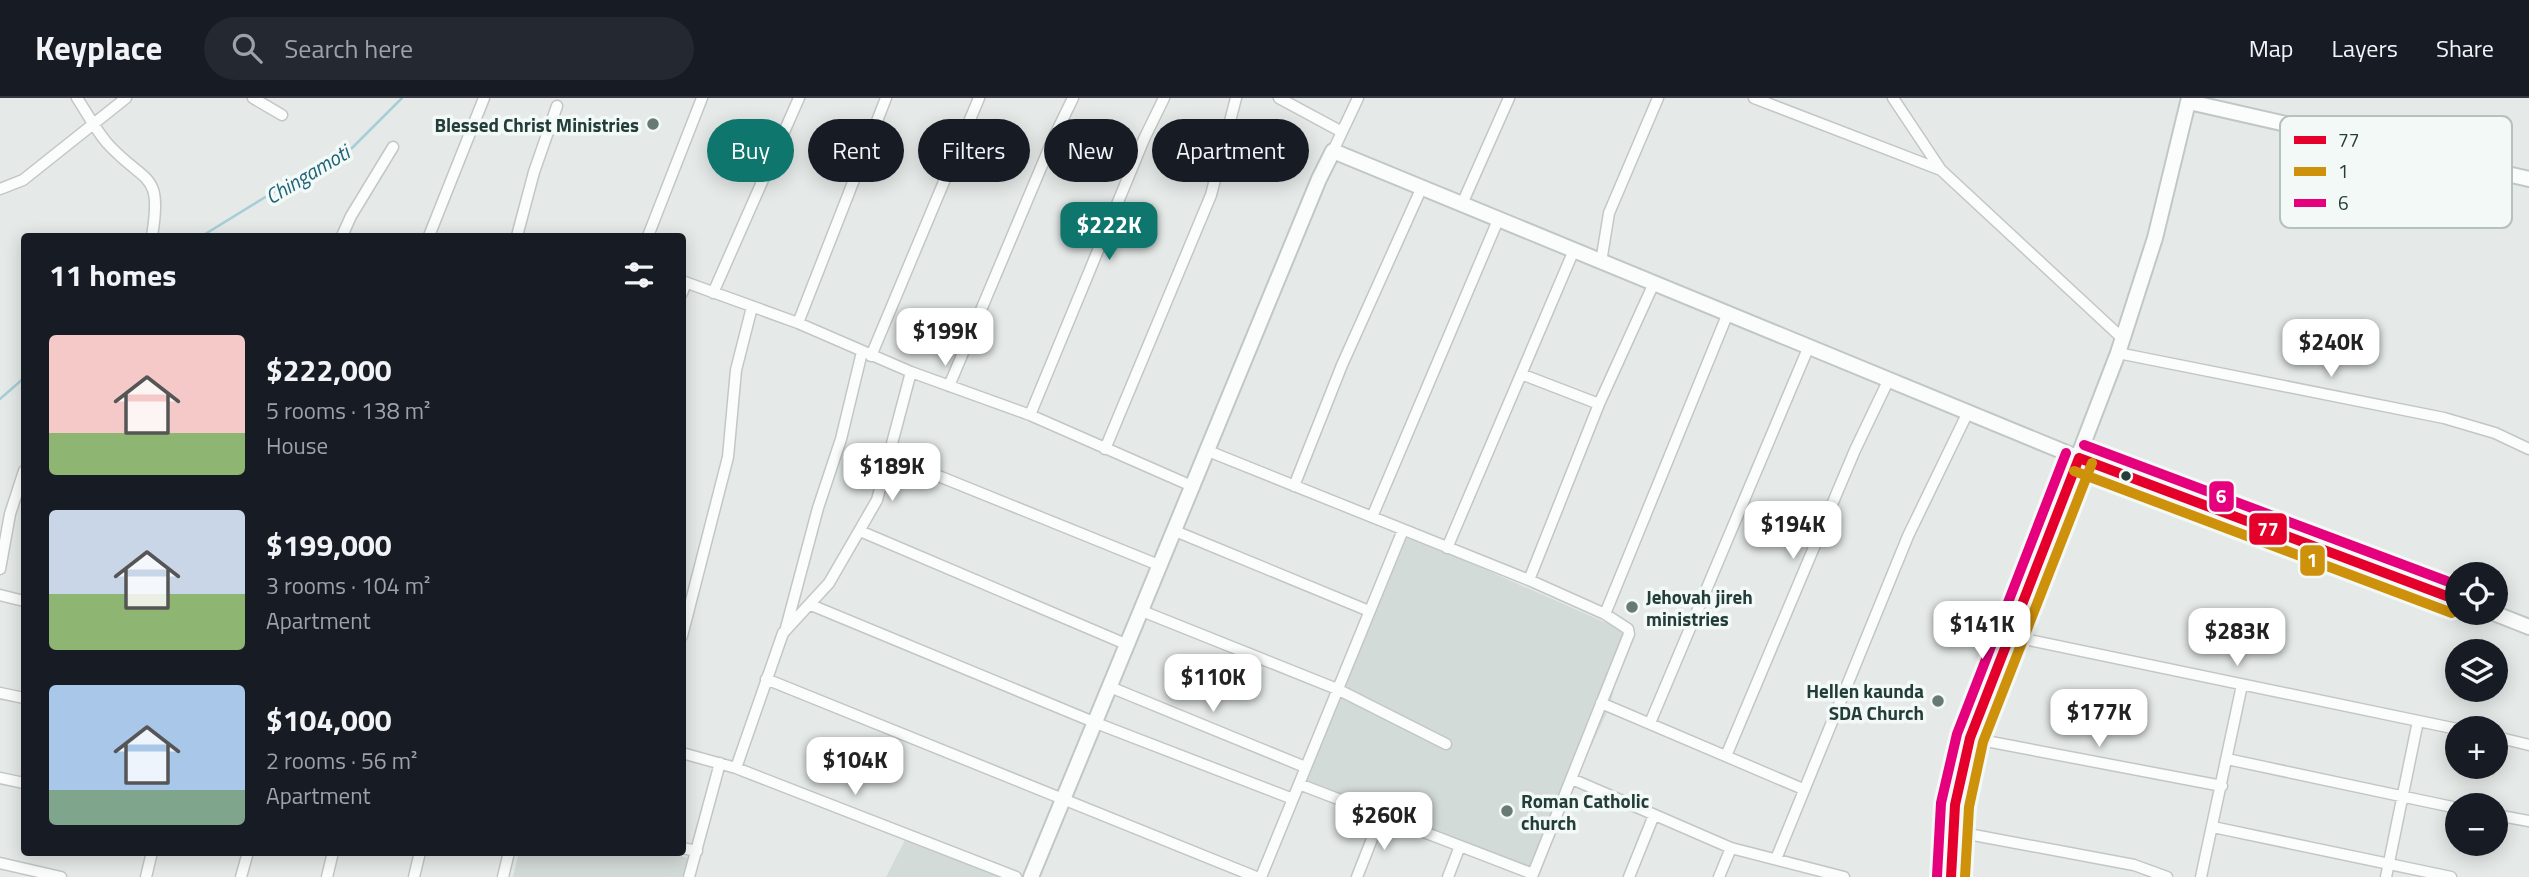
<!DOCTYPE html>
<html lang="en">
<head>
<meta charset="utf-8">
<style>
	:root { --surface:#171b24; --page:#242831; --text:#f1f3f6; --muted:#9ea1a6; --line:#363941; --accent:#0f766e }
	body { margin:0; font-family:"Titillium Web",sans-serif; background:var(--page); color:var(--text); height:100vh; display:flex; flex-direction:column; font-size:26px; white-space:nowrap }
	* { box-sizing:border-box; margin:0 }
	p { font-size:23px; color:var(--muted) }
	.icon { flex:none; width:38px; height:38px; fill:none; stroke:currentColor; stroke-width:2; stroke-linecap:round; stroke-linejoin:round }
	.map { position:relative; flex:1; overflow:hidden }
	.panel { position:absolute; left:21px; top:135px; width:665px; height:623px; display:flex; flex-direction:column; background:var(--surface); border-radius:7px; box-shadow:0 4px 18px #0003 }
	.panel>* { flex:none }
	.hud { position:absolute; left:707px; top:21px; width:665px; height:63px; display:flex; gap:14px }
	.controls { position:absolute; left:2445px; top:464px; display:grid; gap:14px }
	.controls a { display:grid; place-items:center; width:63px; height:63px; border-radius:50%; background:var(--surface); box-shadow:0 4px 18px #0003; font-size:35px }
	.price { position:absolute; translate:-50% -60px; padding:0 16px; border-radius:14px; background:#fff; color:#222; font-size:23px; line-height:46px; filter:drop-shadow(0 2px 4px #0008) }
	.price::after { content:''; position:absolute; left:50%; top:42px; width:21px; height:16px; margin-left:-10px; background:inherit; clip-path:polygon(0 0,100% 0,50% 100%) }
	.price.on { background:var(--accent); color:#fff }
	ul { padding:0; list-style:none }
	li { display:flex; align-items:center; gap:21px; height:175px; padding:0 28px }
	li span { display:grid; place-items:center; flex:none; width:196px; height:140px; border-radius:7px; color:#555 }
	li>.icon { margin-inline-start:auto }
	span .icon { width:84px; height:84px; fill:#fffc; stroke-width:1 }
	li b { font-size:30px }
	h2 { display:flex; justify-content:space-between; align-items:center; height:84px; padding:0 28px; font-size:30px }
	.pill { padding:0 24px; border-radius:32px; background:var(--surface); box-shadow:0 4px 18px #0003; font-size:24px; line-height:63px }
	.pill.on { background:var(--accent); color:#fff }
	header { display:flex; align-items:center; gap:42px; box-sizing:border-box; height:98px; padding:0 35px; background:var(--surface); border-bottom:2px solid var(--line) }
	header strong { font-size:33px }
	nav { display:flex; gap:38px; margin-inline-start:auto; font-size:24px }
	.search { width:490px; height:63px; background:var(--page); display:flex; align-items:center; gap:18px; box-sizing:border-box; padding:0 24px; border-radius:38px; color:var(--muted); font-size:26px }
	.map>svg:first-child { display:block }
	.built { fill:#d3dbd8 }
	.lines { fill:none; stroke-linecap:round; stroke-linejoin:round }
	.stream { stroke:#a7cdd7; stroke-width:2.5 }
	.street-casing { stroke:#c2c7c5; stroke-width:13 }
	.secondary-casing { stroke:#c0c8c5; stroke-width:18 }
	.street { stroke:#fbfcfc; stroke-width:10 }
	.secondary { stroke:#fbfcfc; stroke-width:14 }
	.bus-1-casing { stroke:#f3f9f6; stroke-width:16 }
	.bus-2-casing { stroke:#f3f9f6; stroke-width:16 }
	.bus-3-casing { stroke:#f3f9f6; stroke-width:16 }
	.bus-1 { stroke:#e4002b; stroke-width:10 }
	.bus-2 { stroke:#cd910b; stroke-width:10 }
	.bus-3 { stroke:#e5007d; stroke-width:10 }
	.poi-dot { fill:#677a76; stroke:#f3f9f6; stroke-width:2.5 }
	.bus-dot { fill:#233d38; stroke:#f3f9f6; stroke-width:2.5 }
	.labels { text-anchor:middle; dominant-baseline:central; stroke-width:7; stroke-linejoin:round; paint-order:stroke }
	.poi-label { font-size:19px; font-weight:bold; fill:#233d38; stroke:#f3f9f6; text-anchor:end }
	.water-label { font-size:21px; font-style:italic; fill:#1e6378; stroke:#f3f9f6 }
	.key { fill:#f3f9f6; stroke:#b5c1bd; stroke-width:2 }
	.key-label { font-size:19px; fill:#233d38 }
	.line-badge { stroke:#f3f9f6; stroke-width:2.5 }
	.badge-label { font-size:19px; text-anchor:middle; font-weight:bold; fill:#fff }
</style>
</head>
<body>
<header>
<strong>Keyplace</strong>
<div class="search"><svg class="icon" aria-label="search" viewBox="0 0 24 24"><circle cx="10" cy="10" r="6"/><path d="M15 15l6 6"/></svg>Search here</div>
<nav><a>Map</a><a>Layers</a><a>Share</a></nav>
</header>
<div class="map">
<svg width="2529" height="779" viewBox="0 0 2529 779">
	<rect width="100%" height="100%" fill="#e5eae8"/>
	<!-- built -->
	<path class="built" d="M1405 436 1627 534 1610 608 1530 779 1301 691Z
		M905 742 1000 779H886Z
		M519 754H664L688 760 683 779H513Z"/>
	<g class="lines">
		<!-- stream -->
		<path class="stream" d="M202 138 332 58 352 50 402 0
			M0 301 24 280"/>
		<defs>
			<path id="street" d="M77 0C87 15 95 31 107 45 145 87 163 72 152 138
				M253 0 282 17
				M1279 0 1342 34
				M1754 0 1941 72 2122 240
				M1893 0 1941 72
				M1333 53 1358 0
				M0 91 23 82 126 0
				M1462 106 1509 0
				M342 138 351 118 393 49
				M429 138 484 0
				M517 138 534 74 557 8
				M648 138 702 0
				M1601 164 1609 115 1658 0
				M682 183 798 225 911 274 1030 317 1194 389
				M682 195 686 185
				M713 195 799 0
				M798 225 886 0
				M2118 255 2444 320 2495 335 2529 351
				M871 258 979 0
				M1521 276 1599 306
				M949 288 1053 41 1073 0
				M1030 317 1144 41 1164 0
				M1105 351 1211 97 1236 0
				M1208 353 1529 482 1605 516 1628 531 1629 536 1533 776 1299 686
				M889 358 1161 468
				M1294 388 1342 267 1422 89
				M1372 419 1498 122
				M860 433 1128 547
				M1175 433 1369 513
				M1447 450 1574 152
				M0 471 10 416 24 373
				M1529 482 1599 306 1654 185
				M0 497 24 503
				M811 507 1096 625 1293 701
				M1142 513 1337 591 1446 646
				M1605 516 1728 215
				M786 530 818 410 841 341 862 254
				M682 538 728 359 736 272 752 209
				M2010 538 2457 631
				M766 581 1256 779
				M1110 589 1305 669
				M0 595 24 600
				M1601 605 1803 691
				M1650 625 1809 248
				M2496 639 2529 647
				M1970 640 2222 688
				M682 655 736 670 1016 779
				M1726 658 1855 352 1889 281
				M2227 661 2457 710
				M736 670 783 535 829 485 877 402 911 274
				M0 680 24 685
				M1572 681 1731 750 1844 779
				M2496 717 2529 723
				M2213 729 2451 779
				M1952 733 2134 767 2167 779
				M682 750 697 753
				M1776 761 1908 438 1968 314
				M0 765 61 779
				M146 779 152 754
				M241 779 248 754
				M327 779 333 754
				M414 779 420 754
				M503 779 509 754
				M689 779 720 665
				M1261 779 1403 432
				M1357 779 1381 718
				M1448 779 1460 748
				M1629 779 1654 717
				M1719 779 1731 750
				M2201 779 2242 587
				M2386 779 2418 623"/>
			<path id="secondary" d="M2189 4 2529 81
				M2491 514 2529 529
				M1031 779 1319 81 1333 53 2079 360 2457 502
				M1951 779 1955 707 1970 640 2118 255 2155 140 2189 0"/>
		</defs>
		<!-- street casing -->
		<use href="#street" class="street-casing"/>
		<!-- secondary casing -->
		<use href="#secondary" class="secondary-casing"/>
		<!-- street -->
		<use href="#street" class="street"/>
		<!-- secondary -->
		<use href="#secondary" class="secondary"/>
		<defs>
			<path id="bus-1" d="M2079 360 2457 502
				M1951 779 1955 707 1970 640 2079 360"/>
			<path id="bus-2" d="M2074 373 2452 515
				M1965 779 1969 709 1983 644 2092 365"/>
			<path id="bus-3" d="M2084 347 2457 487
				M1937 778 1941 705 1957 636 2066 355"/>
		</defs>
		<!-- bus-1 casing -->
		<use href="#bus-1" class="bus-1-casing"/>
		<!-- bus-2 casing -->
		<use href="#bus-2" class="bus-2-casing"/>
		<!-- bus-3 casing -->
		<use href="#bus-3" class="bus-3-casing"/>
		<!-- bus-1 -->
		<use href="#bus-1" class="bus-1"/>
		<!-- bus-2 -->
		<use href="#bus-2" class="bus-2"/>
		<!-- bus-3 -->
		<use href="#bus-3" class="bus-3"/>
	</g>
	<!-- markers -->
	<g class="poi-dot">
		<circle cx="653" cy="26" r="7"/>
		<circle cx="1632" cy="509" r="7"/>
		<circle cx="1938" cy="603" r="7"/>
		<circle cx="1507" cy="713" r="7"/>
	</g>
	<circle class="bus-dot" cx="2126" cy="378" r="6"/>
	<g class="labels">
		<!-- poi labels -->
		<g class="poi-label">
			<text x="639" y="26">Blessed Christ Ministries</text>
			<text x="1646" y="498" text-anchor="start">Jehovah jireh<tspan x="1646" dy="22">ministries</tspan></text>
			<text x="1924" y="592">Hellen kaunda<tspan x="1924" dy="22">SDA Church</tspan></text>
			<text x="1521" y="702" text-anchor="start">Roman Catholic<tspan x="1521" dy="22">church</tspan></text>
		</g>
		<!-- water labels -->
		<g class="water-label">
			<text transform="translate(307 76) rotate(-31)">Chingamoti</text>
		</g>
	</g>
	<!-- legend -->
	<rect x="2280" y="18" width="232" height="112" rx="10" class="key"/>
	<rect x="2294" y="38" width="32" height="8" fill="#e4002b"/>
	<rect x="2294" y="69" width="32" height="9" fill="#cd910b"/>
	<rect x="2294" y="101" width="32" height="8" fill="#e5007d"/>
	<g class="key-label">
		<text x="2338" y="49">77</text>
		<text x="2338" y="80">1</text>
		<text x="2338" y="112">6</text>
	</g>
	<g class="line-badge">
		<rect x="2208" y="382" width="27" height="33" rx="7" fill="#e5007d"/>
		<rect x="2248" y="414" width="40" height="34" rx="7" fill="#e4002b"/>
		<rect x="2299" y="446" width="27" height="33" rx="7" fill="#cd910b"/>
	</g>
	<g class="badge-label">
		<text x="2221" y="405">6</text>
		<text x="2268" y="438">77</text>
		<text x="2312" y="469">1</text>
	</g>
</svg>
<div class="controls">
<a><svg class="icon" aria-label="locate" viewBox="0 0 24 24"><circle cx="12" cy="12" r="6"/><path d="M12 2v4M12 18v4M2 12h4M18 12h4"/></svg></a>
<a><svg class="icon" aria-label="layers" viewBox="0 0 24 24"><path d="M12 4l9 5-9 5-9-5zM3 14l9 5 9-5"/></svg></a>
<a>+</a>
<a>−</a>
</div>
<b class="price on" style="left:1109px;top:164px">$222K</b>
<b class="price" style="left:945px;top:270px">$199K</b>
<b class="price" style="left:2331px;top:281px">$240K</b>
<b class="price" style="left:892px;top:405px">$189K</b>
<b class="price" style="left:1793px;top:463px">$194K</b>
<b class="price" style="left:1982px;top:563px">$141K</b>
<b class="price" style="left:2237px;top:570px">$283K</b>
<b class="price" style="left:1213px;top:616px">$110K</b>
<b class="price" style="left:2099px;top:651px">$177K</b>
<b class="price" style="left:855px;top:699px">$104K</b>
<b class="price" style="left:1384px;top:754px">$260K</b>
<div class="hud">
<a class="pill on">Buy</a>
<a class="pill">Rent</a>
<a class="pill">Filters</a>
<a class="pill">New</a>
<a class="pill">Apartment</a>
</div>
<section class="panel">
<h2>11 homes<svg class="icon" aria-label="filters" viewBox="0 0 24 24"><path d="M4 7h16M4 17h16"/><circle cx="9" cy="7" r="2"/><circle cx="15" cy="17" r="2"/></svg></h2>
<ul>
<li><span style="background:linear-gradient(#f6c9c9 70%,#8fb573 0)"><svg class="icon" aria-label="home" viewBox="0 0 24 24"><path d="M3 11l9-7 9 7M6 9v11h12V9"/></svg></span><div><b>$222,000</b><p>5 rooms · 138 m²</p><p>House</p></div></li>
<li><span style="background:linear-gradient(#c9d6e8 60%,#8fb573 0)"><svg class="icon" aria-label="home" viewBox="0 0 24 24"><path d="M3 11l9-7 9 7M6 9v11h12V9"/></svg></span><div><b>$199,000</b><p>3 rooms · 104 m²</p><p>Apartment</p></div></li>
<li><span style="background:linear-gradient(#a9c7e8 75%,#7fa58c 0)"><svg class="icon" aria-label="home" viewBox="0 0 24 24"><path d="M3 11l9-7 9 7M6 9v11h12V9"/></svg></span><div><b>$104,000</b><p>2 rooms · 56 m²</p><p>Apartment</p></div></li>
</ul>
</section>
</div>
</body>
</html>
